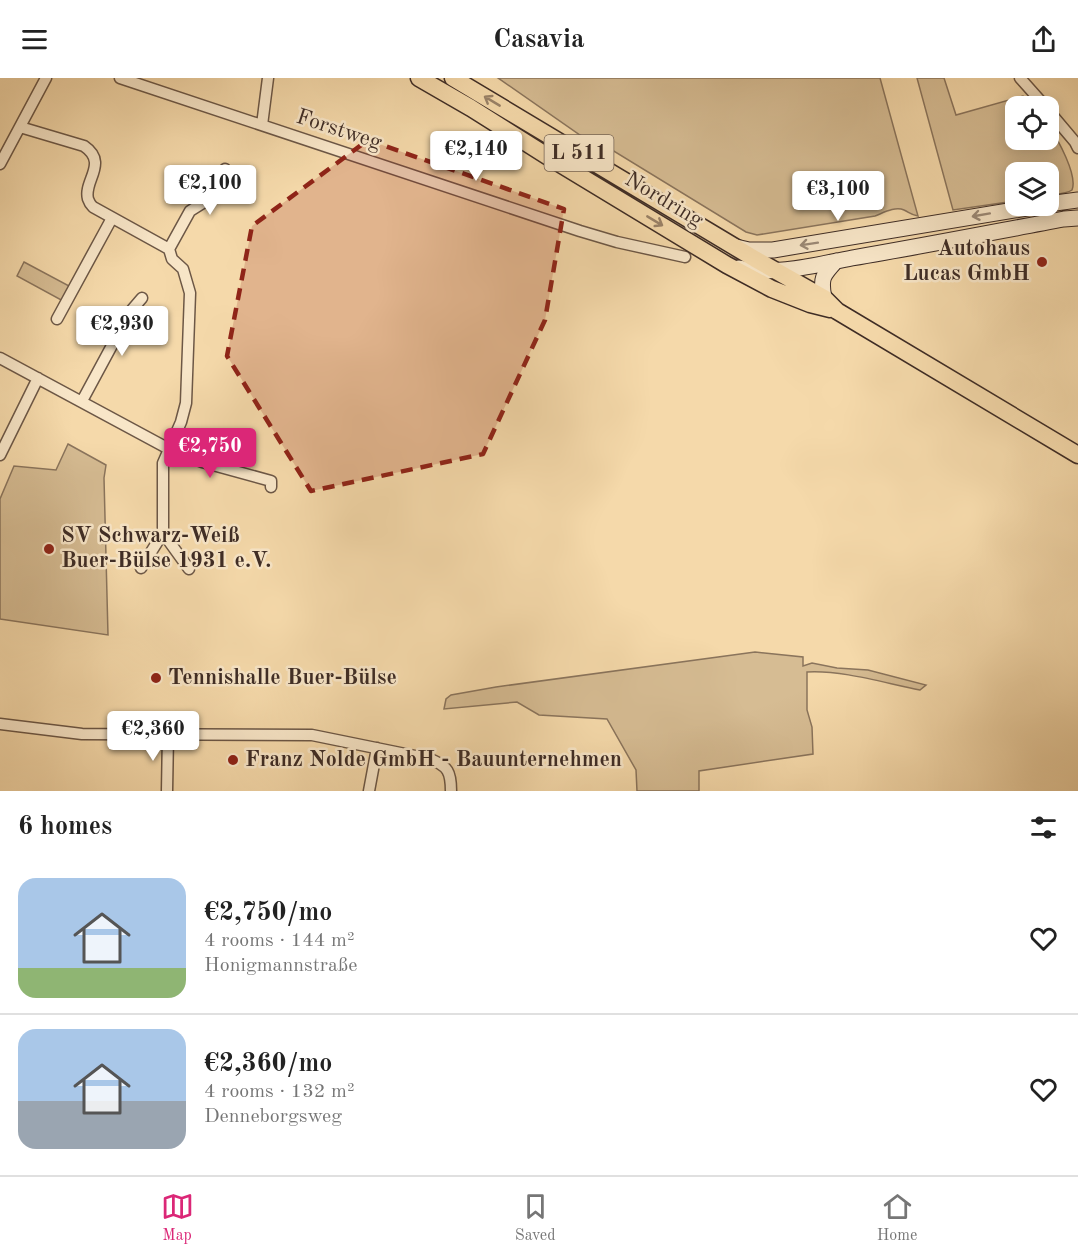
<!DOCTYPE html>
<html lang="en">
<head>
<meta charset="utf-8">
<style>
	:root { --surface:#fff; --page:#f2f2f2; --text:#222; --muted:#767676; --line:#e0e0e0; --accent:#db2777 }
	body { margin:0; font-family:"Old Standard TT",serif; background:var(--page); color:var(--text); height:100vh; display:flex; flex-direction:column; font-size:22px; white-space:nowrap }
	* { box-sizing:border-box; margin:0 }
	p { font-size:20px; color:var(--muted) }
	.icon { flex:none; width:33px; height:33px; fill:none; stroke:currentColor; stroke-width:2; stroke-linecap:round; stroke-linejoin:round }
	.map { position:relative; height:713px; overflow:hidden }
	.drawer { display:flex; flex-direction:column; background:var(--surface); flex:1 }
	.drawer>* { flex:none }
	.tools { position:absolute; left:1005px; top:18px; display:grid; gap:12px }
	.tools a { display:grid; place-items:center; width:54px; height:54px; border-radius:12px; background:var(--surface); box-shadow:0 3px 15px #0003; font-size:30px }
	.price { position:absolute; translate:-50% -51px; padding:0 14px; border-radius:6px; background:#fff; color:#222; font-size:20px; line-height:39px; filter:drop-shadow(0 2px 3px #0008) }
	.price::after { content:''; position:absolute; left:50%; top:36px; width:18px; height:14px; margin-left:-9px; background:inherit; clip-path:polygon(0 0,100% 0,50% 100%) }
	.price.on { background:var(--accent); color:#fff }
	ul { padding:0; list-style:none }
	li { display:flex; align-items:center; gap:18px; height:150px; padding:0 18px }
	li+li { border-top:2px solid var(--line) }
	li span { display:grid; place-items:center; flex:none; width:168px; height:120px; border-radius:18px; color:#555 }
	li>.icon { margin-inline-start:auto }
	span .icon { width:72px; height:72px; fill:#fffc; stroke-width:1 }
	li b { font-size:26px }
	h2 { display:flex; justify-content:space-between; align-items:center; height:72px; padding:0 18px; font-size:26px }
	header { display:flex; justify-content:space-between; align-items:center; height:78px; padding:0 18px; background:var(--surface); font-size:27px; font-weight:700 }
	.tab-bar { display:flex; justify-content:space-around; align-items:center; height:84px; border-top:2px solid var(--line); background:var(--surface); font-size:16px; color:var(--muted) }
	.tab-bar a { display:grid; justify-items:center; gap:3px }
	.tab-bar .on { color:var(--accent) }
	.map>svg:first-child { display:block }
	.green { fill:#d6bc93; stroke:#8a745c; stroke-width:1.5 }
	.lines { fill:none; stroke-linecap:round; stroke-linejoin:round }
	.minor-casing { stroke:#6c5746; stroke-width:13 }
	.secondary-casing { stroke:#3e2c25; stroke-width:17 }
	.primary-casing { stroke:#3e2c25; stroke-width:19 }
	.minor { stroke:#f8e6c8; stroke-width:10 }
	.secondary { stroke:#f8e6c8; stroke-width:15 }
	.primary { stroke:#f5d9aa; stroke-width:16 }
	.oneway { stroke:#9a8268 }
	.oneway2 { stroke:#9b8976 }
	.marked { fill:#8f2418; fill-opacity:0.2; stroke:#8f2418; stroke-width:4.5; stroke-dasharray:12 8; stroke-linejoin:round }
	.poi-dot { fill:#8f2418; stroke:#f8e6c8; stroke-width:2 }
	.labels { text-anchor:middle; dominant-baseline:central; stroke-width:5; stroke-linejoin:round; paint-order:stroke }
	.shield { fill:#f8e6c8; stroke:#766456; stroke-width:1.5 }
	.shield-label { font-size:21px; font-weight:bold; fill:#3e2c25 }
	.street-label { font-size:22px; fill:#3e2c25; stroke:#f8e6c8 }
	.poi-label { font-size:22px; font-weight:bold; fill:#3e2c25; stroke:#f8e6c8; text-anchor:start }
</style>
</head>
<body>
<header><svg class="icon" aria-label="menu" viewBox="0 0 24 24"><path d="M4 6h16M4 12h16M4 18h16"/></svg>Casavia<svg class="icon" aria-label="share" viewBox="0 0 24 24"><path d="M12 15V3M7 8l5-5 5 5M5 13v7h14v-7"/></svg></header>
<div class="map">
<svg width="1078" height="713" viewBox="0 0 1078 713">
	<rect width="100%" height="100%" fill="#f5d9aa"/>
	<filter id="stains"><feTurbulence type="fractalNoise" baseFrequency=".00333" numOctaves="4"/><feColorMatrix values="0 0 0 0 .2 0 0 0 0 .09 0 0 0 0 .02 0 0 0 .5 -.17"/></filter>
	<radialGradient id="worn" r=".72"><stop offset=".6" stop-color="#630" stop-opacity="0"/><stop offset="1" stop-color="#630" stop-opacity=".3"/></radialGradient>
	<!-- green -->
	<path class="green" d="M498 0H880L918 138C911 137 910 135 904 132 895 128 883 135 875 138L757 157 746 154 604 67 602 70 580 57Z
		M917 0H944L956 37 1023 18 1031 28H1016V62H1048L1049 49C1058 61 1078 98 1072 112 1066 116 1056 116 1049 117L1048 94H1016L1015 123 953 132Z
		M24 184 71 209 63 223 17 198Z
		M68 366 106 387 104 400 108 557 0 541V421L14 388 56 392Z
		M755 574 803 579V588L812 585 837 590 868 592 926 607 920 612C884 605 843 592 807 594V632L812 649 813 676 699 693V713H637L636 692 607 641 539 637 517 624 444 631 446 621 451 617 496 609Z"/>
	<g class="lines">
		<defs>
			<path id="minor" d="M120 0 580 153 617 164 685 179
				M1020 0 1045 28
				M1048 32 1075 64 1078 70
				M262 47 268 0
				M20 49 84 68C109 85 83 103 88 121 89 124 91 127 93 129L169 171 172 181 183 191 190 215 186 325 181 344 163 385V455L189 491
				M0 86 46 0
				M169 171 190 133 209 121 225 91
				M57 241 112 140
				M0 280 169 371 202 384 271 403V409
				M82 323 130 234 142 220
				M0 377 38 300
				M141 490 163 455
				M0 646 82 656 312 657 430 681C448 688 451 694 451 713
				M167 713 168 657
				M369 713 377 670"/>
			<path id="secondary" d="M1048 126 1078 122
				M736 169 749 172H773L1039 128
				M739 190C776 198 815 187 852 180 923 168 994 154 1064 141L1078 140
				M824 220C820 200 823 197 836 183"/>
			<path id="primary" d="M419 0 471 30 547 78 727 187 772 211 810 226 830 231
				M453 0 755 181 824 220 837 233 1078 377"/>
		</defs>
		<!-- minor casing -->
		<use href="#minor" class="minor-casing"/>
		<!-- secondary casing -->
		<use href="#secondary" class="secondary-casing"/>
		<!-- primary casing -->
		<use href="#primary" class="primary-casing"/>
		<!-- minor -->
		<use href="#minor" class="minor"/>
		<!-- secondary -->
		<use href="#secondary" class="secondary"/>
		<!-- primary -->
		<use href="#primary" class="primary"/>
	</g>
	<!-- one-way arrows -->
	<defs><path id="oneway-shaft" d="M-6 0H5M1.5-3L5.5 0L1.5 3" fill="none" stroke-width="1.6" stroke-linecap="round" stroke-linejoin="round" transform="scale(1.5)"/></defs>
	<g class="oneway">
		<use href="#oneway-shaft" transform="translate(492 23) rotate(-149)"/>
		<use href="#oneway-shaft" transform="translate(655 143) rotate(31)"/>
	</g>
	<g class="oneway2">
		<use href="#oneway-shaft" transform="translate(981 137) rotate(170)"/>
		<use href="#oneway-shaft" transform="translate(809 166) rotate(171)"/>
	</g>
	<!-- marked area -->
	<path class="marked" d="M368 62 564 131 545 242 483 376 311 413 227 278 252 148Z"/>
	<!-- markers -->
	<g class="poi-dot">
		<circle cx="1042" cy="184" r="6"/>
		<circle cx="49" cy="471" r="6"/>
		<circle cx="156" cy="600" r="6"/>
		<circle cx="233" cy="682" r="6"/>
	</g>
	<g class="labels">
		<!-- shield labels -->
		<rect class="shield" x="544.5" y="57" width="69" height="36" rx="4.5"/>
		<g class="shield-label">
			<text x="579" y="75">L 511</text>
		</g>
		<!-- street labels -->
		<g class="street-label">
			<text transform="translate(339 52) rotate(18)">Forstweg</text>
			<text transform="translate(664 122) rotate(31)">Nordring</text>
		</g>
		<!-- poi labels -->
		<g class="poi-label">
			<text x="1030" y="171" text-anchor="end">Autohaus<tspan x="1030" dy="25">Lucas GmbH</tspan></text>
			<text x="61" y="458">SV Schwarz-Weiß<tspan x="61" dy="25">Buer-Bülse 1931 e.V.</tspan></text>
			<text x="168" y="600">Tennishalle Buer-Bülse</text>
			<text x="245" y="682">Franz Nolde GmbH - Bauunternehmen</text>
		</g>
	</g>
	<rect width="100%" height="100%" filter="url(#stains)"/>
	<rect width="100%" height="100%" fill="url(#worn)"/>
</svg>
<div class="tools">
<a><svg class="icon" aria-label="locate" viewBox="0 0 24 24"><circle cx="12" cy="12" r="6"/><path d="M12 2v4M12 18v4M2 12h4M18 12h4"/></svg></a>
<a><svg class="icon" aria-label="layers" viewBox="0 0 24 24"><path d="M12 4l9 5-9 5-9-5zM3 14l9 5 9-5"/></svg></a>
</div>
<b class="price" style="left:476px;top:104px">€2,140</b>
<b class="price" style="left:210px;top:138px">€2,100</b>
<b class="price" style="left:838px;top:144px">€3,100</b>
<b class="price" style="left:122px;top:279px">€2,930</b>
<b class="price on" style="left:210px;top:401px">€2,750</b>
<b class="price" style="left:153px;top:684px">€2,360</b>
</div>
<section class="drawer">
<h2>6 homes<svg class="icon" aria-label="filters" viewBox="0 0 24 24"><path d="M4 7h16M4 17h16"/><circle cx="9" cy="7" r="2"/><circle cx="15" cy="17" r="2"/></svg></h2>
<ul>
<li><span style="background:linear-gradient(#a9c7e8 75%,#8fb573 0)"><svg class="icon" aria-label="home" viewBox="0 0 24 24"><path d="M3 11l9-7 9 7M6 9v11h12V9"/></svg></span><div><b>€2,750/mo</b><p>4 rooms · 144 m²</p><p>Honigmannstraße</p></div><svg class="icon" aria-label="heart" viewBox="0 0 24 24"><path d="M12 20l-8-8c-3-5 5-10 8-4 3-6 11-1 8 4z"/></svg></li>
<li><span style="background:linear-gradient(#a9c7e8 60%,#9aa5b1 0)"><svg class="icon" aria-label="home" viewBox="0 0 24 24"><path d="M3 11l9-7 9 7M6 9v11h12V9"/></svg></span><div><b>€2,360/mo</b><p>4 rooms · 132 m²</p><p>Denneborgsweg</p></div><svg class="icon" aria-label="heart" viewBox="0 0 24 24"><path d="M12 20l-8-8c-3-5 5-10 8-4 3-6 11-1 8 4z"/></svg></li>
</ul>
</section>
<nav class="tab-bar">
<a class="on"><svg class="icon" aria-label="map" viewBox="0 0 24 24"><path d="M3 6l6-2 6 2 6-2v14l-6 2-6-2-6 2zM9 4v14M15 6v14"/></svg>Map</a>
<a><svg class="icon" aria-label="saved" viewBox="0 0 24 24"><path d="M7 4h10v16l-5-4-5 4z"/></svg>Saved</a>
<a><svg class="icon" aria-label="home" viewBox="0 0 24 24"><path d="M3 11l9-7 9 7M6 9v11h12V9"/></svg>Home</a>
</nav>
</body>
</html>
